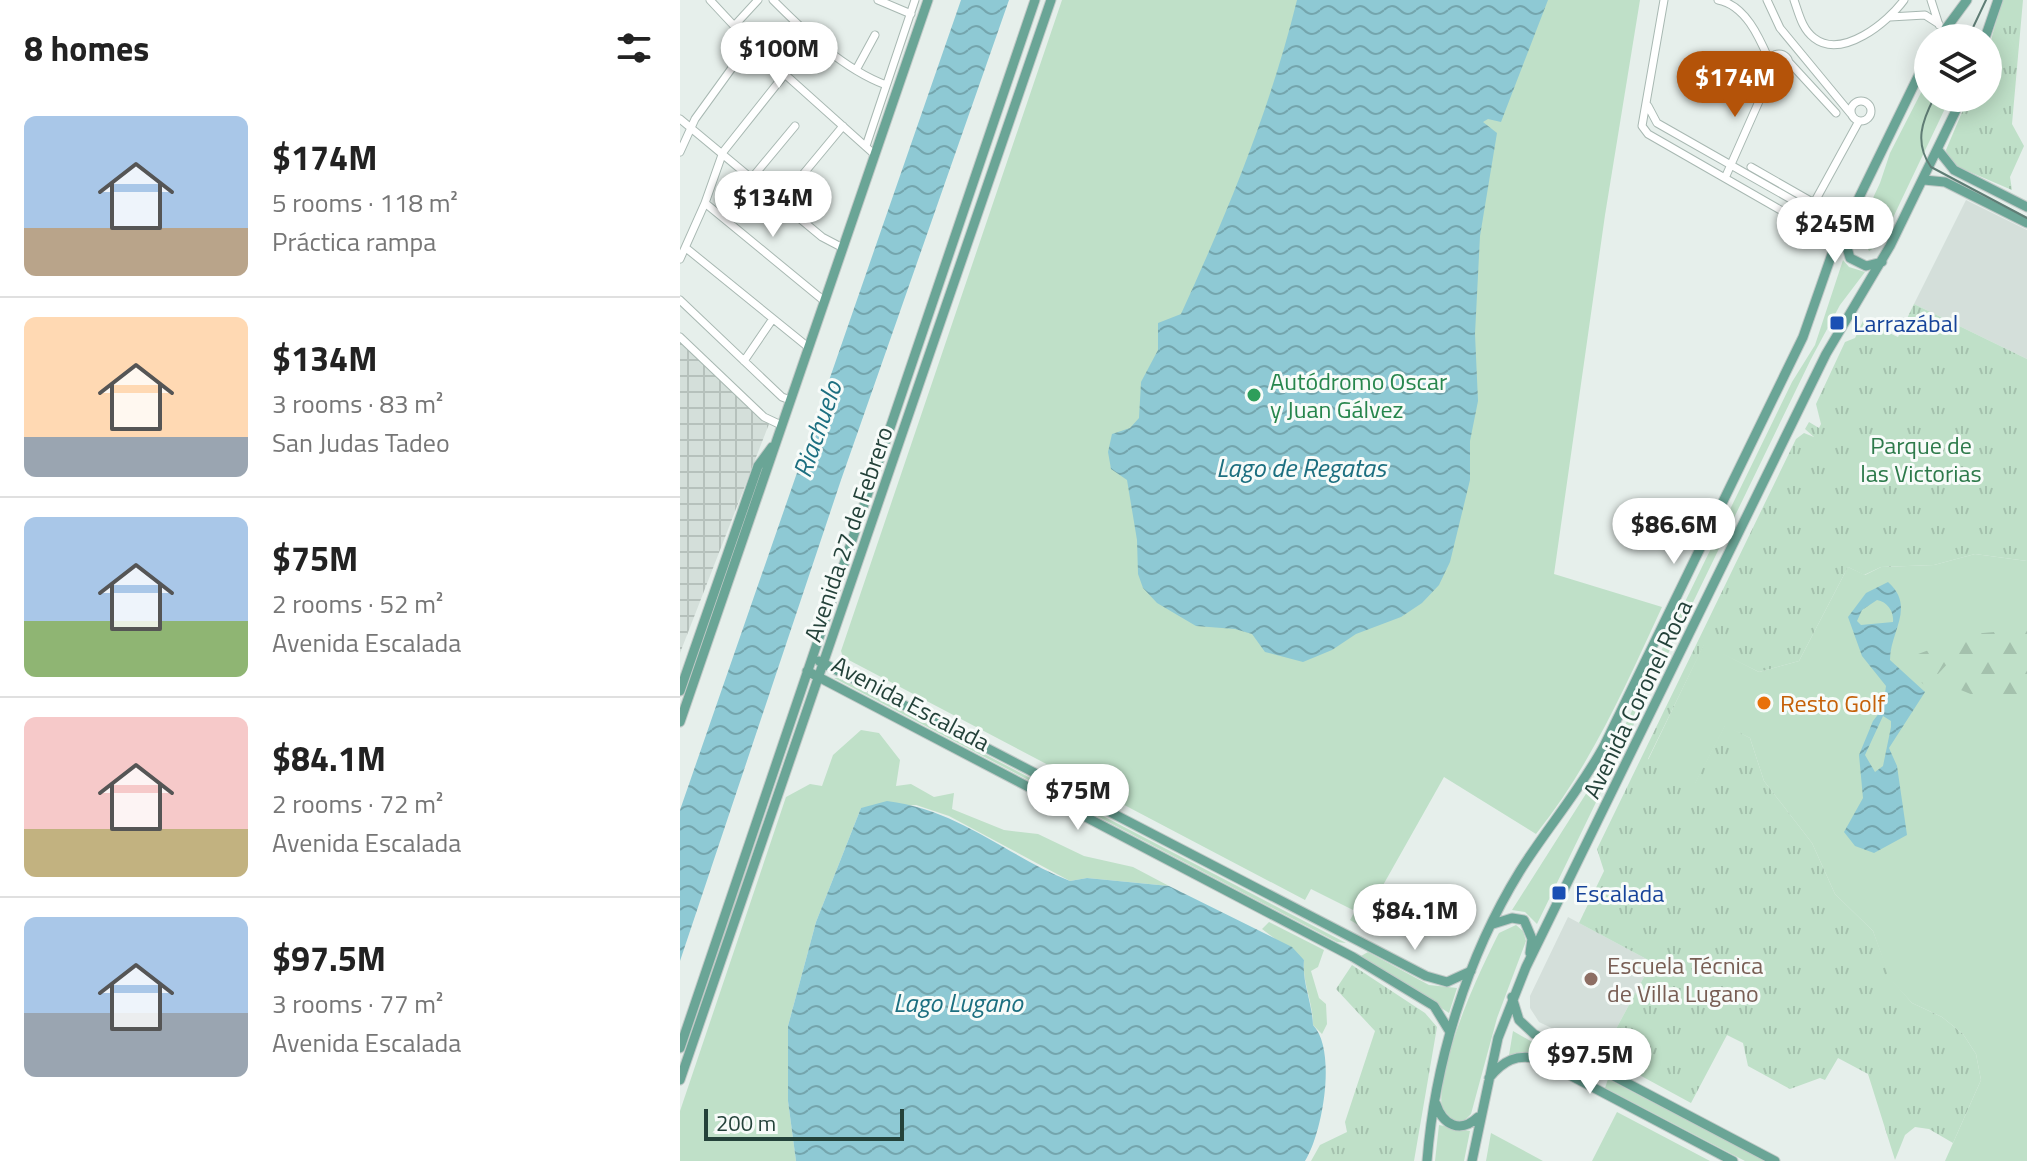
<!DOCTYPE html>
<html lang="en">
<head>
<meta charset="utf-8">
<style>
	:root { --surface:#fff; --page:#f2f2f2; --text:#222; --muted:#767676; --line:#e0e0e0; --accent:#b45309 }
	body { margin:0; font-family:"Titillium Web",sans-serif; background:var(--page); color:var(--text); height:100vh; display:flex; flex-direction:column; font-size:30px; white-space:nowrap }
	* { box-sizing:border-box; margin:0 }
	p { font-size:26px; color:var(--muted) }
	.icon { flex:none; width:44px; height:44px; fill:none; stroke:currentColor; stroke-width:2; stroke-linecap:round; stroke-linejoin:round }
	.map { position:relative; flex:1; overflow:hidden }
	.side { display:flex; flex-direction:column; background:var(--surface); width:680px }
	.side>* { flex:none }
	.tools { position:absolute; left:1234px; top:24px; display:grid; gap:16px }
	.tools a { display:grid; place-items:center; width:88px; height:88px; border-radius:50%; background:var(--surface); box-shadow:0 4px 20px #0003; font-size:40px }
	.scale { position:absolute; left:24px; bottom:20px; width:200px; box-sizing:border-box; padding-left:8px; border:4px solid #24423a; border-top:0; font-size:22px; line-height:28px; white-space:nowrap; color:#24423a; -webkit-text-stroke:6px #f7fbf9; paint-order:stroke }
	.price { position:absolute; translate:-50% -68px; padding:0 18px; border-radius:28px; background:#fff; color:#222; font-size:26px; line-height:52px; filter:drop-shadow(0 2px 4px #0008) }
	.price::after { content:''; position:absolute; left:50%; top:48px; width:24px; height:18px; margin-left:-12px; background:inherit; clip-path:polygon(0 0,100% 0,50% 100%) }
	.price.selected { background:var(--accent); color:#fff }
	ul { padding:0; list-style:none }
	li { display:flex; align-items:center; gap:24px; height:200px; padding:0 24px }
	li+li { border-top:2px solid var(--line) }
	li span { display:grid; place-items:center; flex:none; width:224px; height:160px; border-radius:12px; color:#555 }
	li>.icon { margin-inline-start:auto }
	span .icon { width:96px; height:96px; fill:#fffc; stroke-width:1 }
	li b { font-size:34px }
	h2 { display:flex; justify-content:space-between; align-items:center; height:96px; padding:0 24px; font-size:34px }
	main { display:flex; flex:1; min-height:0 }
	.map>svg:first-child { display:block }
	.built { fill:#d4dfda }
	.industrial { fill:url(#industrial-grid) }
	.green { fill:#bfe0c8 }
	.forest { fill:url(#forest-firs) }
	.park { fill:url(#park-tufts) }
	.water { fill:url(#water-waves); fill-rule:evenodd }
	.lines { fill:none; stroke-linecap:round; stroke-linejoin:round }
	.minor-casing { stroke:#a8b8b2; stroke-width:9 }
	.major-casing { stroke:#c2cac8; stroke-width:11 }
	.minor { stroke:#fff; stroke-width:7 }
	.major { stroke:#6aa596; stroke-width:9 }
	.tram { stroke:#5f7d75; stroke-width:2 }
	.transit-dot { fill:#1a4fb4; stroke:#f7fbf9; stroke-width:3 }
	.leisure-dot { fill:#2e9e5b; stroke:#f7fbf9; stroke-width:3 }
	.food-dot { fill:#e8710a; stroke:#f7fbf9; stroke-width:3 }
	.education-dot { fill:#8d6e63; stroke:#f7fbf9; stroke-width:3 }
	.labels { text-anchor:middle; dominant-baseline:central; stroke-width:6; stroke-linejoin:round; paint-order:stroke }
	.transit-label { font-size:24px; fill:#164399; stroke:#f7fbf9; text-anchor:start }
	.leisure-label { font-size:24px; fill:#27864d; stroke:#f7fbf9; text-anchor:start }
	.park-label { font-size:24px; fill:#2d7a4b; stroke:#f7fbf9 }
	.street-label { font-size:24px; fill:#24423a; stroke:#f7fbf9 }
	.food-label { font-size:24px; fill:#c56008; stroke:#f7fbf9; text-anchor:start }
	.education-label { font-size:24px; fill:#785e54; stroke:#f7fbf9; text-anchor:start }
	.water-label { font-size:26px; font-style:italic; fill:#1c6f80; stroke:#f7fbf9 }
</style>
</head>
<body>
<main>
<section class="side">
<h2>8 homes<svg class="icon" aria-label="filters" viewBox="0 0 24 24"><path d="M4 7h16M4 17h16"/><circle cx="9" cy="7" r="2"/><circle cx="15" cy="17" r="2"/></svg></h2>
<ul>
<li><span style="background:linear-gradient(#a9c7e8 70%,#b9a48a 0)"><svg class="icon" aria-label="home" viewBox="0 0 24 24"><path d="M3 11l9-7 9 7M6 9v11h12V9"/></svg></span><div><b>$174M</b><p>5 rooms · 118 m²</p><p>Práctica rampa</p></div></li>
<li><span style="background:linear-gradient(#ffd9b3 75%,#9aa5b1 0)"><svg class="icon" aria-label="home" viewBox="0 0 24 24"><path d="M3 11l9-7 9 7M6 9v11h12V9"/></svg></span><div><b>$134M</b><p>3 rooms · 83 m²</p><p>San Judas Tadeo</p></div></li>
<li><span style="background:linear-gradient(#a9c7e8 65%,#8fb573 0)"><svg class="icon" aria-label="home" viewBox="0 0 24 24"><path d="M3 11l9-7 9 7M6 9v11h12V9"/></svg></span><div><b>$75M</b><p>2 rooms · 52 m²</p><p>Avenida Escalada</p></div></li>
<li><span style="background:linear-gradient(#f6c9c9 70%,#c2b280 0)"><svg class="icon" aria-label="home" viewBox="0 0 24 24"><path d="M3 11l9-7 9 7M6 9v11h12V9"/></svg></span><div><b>$84.1M</b><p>2 rooms · 72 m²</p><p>Avenida Escalada</p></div></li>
<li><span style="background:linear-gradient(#a9c7e8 60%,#9aa5b1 0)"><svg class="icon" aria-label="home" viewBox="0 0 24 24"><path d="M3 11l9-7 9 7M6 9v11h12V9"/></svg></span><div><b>$97.5M</b><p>3 rooms · 77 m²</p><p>Avenida Escalada</p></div></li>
</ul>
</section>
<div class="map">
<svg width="1347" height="1161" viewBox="0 0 1347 1161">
	<defs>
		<pattern id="industrial-grid" width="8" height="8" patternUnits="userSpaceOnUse" patternTransform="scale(2)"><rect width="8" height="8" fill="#d4dfda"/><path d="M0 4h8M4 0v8" fill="none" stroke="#b6c1bc"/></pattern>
		<pattern id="forest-firs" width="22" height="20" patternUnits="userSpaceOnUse" patternTransform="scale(2)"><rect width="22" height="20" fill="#bfe0c8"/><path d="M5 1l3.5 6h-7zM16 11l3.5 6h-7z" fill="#a4c1ad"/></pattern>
		<pattern id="park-tufts" width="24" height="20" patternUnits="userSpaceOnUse" patternTransform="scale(2)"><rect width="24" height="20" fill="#bfe0c8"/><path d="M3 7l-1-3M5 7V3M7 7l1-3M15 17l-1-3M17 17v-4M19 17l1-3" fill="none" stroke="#a4c1ad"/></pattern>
		<pattern id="water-waves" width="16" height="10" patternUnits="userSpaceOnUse" patternTransform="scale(2)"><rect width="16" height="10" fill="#8ec9d4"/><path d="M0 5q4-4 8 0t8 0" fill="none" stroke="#74a5ad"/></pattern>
	</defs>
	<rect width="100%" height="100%" fill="#e6efeb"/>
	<!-- built -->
	<path class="built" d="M1286 200 1347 230V359L1234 304Z
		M888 917 972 962 928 1044 913 1048 859 1022 850 1008V996Z"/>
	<!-- industrial -->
	<path class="industrial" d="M0 340 89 424 0 653Z"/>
	<!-- green -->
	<path class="green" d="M382 0H960L925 215 874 574 982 607C945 687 911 765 856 834L764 777 680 926 670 920 675 911 631 889 625 900 163 657 161 651Z
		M1248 79V98H1270L1200 245 1189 251 1178 230 1200 183 1210 153Z
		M1163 260 1169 267 1185 272 1160 305 1131 359 857 924 845 912 832 910 930 756 1112 382 1135 345Z
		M1295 554 1347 561V1161H1265L1301 1080 1296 1054 1283 1034 1262 1017 1232 1003 1210 979 1193 931 1155 894 1132 843 1084 781 1070 738 1045 726 1015 784 968 760 1024 644 1079 672 1119 661 1168 567 1185 575 1201 567 1254 565Z
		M154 678H159L666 943 657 942Z
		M181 730 199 733 220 760 216 786 231 784 254 797 274 793 272 809 324 830 358 834 404 856 453 867 489 886 407 878 390 881 269 816 236 805 181 808 136 922 108 1026V1101L116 1161H0V1111L106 797 130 784 142 786 153 755Z
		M589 922 644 950 638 967 631 971 639 998 646 1004 647 1024 642 1034 633 1025C633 1001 622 983 624 960L582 929Z
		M836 925 843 931 846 941 817 1018 791 1114 785 1120 772 1122 762 1112C755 1067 798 974 819 933Z
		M688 952 749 985 777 988 769 1013 681 956Z
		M833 1031 870 1052 867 1060 848 1052 829 1055Z
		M928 1079 1085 1161H1065L925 1088Z
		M937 1112 1030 1161H912Z
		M759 1125 790 1131 784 1161H755Z
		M811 1133 863 1161H806Z"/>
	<!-- forest -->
	<path class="forest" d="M1347 629V698L1337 706H1320L1271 686 1268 676 1276 679 1282 668 1280 663 1270 661 1247 686C1234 680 1232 671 1230 657L1292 634Z"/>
	<!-- park -->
	<path class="park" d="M1322 0H1343L1332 124 1344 146 1330 177 1332 190 1269 163 1266 150 1288 98H1308V51Z
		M1234 304 1347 359V561L1295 554 1254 565 1201 567 1184 575 1168 567 1119 661 1079 672 1024 645 968 759 1015 783 1045 725 1070 738 1084 781 1132 843 1155 894 1193 931 1211 979 1232 1003 1262 1017 1283 1034 1296 1054 1301 1080 1273 1143 1249 1129 1235 1127 1225 1135 1215 1160 1188 1074 1158 1058 1145 1080 1140 1078 1110 1089 1068 1066 1063 1043 1047 1035 1011 1103 952 1071 946 1053 939 1049 935 1058 928 1054 932 1046 928 1044 972 962 899 923 924 871 917 849 1116 439 1124 433 1134 437 1125 429 1129 422 1139 428 1141 424 1136 404 1165 342 1175 338 1183 321 1218 337Z
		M672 965 745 1013 757 1027 734 1161H631L640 1145 667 1132 665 1122 695 1031 656 989Z"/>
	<!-- water -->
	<path class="water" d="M281 0H329L161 480 0 961V810Z
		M617 0H868L821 122 808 119 803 122 817 133 800 236 795 334 798 401 790 441V480L770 562 759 585 742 603 721 617 676 634 652 650 623 662 585 652 572 634 555 629 516 626 477 603 463 588 458 574 457 540 447 480 431 469 428 452 432 434 450 428 459 418 461 382 478 350V323L501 314C548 211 590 110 617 0Z
		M1208 582C1236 607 1210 631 1210 660L1245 692 1209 748 1217 766 1227 835 1194 853 1175 846 1164 832 1183 798 1179 755 1193 721 1203 708 1206 686 1182 656 1168 617 1186 593ZM1197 600C1208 602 1214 612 1213 622L1181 625 1177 621 1182 610ZM1203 716 1211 721V727L1203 766 1195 772 1185 755Z
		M207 801C280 810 325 855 390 881L407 878 489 886 612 947 624 960C622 984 632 1001 633 1025 657 1050 643 1132 625 1161H116L108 1101V1026L136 922 181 808Z"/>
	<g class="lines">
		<defs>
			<path id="minor" d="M30 0 70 43 194 154
				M93 0C125 32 163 69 206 85
				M198 0 231 14
				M984 0 962 126 968 134 1123 223 1179 121
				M1038 0C1066 5 1080 39 1090 62
				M1087 0 1100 28 1171 114
				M1114 0C1119 14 1122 29 1134 38 1162 60 1208 22 1224 0
				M1251 0 1259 25
				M1210 17 1245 15 1259 24
				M54 26 78 0
				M1089 64a10 10 0 1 1 20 0a10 10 0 1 1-20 0Z
				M1109 62 1156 113
				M176 70 195 35
				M1171 111a10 10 0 1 1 20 0a10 10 0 1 1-20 0Z
				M968 106 977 123 1130 210
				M0 119 142 237 161 247
				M186 146 235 0
				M0 152 15 119 70 43
				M1071 167 1134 203
				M1045 178 1092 72
				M71 179 115 126
				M100 202 163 126
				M25 203 143 300
				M6 248 128 347
				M0 259 25 203 43 152 105 74
				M0 300 102 397 110 400
				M0 337 84 417 101 425
				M64 361 92 320"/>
			<path id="major" d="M1259 38 1287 0
				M1305 38 1318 0
				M1258 150 1274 170 1347 207
				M1244 180 1265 182 1347 223
				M1174 220 1166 244 1170 258 1186 266 1202 262
				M139 661 746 976 767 982 791 971
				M127 671 673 957 754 1006 770 1032
				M0 691 78 466 92 447
				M0 722 248 0
				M813 924 832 918 844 920 852 939 850 953
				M832 997 839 1020 854 1034 1095 1161
				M0 1048 355 0
				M809 1078C824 1060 836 1054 859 1059L1053 1161
				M0 1080 371 0
				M756 1104C763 1125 780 1134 798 1117
				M747 1161C755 1061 787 957 840 871 867 828 901 789 925 744L1123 337 1153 251 1248 56
				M792 1161 818 1038 846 967 1146 354 1210 246 1282 98"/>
		</defs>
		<!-- minor casing -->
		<use href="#minor" class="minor-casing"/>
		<!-- major casing -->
		<use href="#major" class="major-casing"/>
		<!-- minor -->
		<use href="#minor" class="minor"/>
		<!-- major -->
		<use href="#major" class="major"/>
		<!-- tram -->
		<path class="tram" d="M1288 38 1306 0
			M1254 98C1242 121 1234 143 1251 167L1347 218"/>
	</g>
	<!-- markers -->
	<g class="transit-dot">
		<rect x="1149" y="315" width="16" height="16" rx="4"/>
		<rect x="871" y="885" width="16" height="16" rx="4"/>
	</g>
	<circle class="leisure-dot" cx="574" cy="395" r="8"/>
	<circle class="food-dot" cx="1084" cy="703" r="8"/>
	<circle class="education-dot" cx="911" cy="979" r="8"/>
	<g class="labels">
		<!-- transit labels -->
		<g class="transit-label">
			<text x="1173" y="323">Larrazábal</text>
			<text x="895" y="893">Escalada</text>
		</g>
		<!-- leisure labels -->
		<g class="leisure-label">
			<text x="590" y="381">Autódromo Oscar<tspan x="590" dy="28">y Juan Gálvez</tspan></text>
		</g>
		<!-- park labels -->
		<g class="park-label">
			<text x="1241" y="445">Parque de<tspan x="1241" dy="28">las Victorias</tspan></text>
		</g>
		<!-- street labels -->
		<g class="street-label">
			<text transform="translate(168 534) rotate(-71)">Avenida 27 de Febrero</text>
			<text transform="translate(957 699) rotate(-64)">Avenida Coronel Roca</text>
			<text transform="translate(231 703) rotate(28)">Avenida Escalada</text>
		</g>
		<!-- food labels -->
		<g class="food-label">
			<text x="1100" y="703">Resto Golf</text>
		</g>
		<!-- education labels -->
		<g class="education-label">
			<text x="927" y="965">Escuela Técnica<tspan x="927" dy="28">de Villa Lugano</tspan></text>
		</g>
		<!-- water labels -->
		<g class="water-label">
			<text transform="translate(137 429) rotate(-71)">Riachuelo</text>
			<text x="621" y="467">Lago de Regatas</text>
			<text x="278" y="1002">Lago Lugano</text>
		</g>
	</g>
</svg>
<div class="tools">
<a><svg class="icon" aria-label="layers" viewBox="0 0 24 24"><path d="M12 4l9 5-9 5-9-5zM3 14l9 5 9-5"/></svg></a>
</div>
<div class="scale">200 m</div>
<b class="price" style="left:99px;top:90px">$100M</b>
<b class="price selected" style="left:1055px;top:119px">$174M</b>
<b class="price" style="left:93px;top:239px">$134M</b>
<b class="price" style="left:1155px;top:265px">$245M</b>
<b class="price" style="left:994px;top:566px">$86.6M</b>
<b class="price" style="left:398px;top:832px">$75M</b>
<b class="price" style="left:735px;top:952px">$84.1M</b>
<b class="price" style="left:910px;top:1096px">$97.5M</b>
</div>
</main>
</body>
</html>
